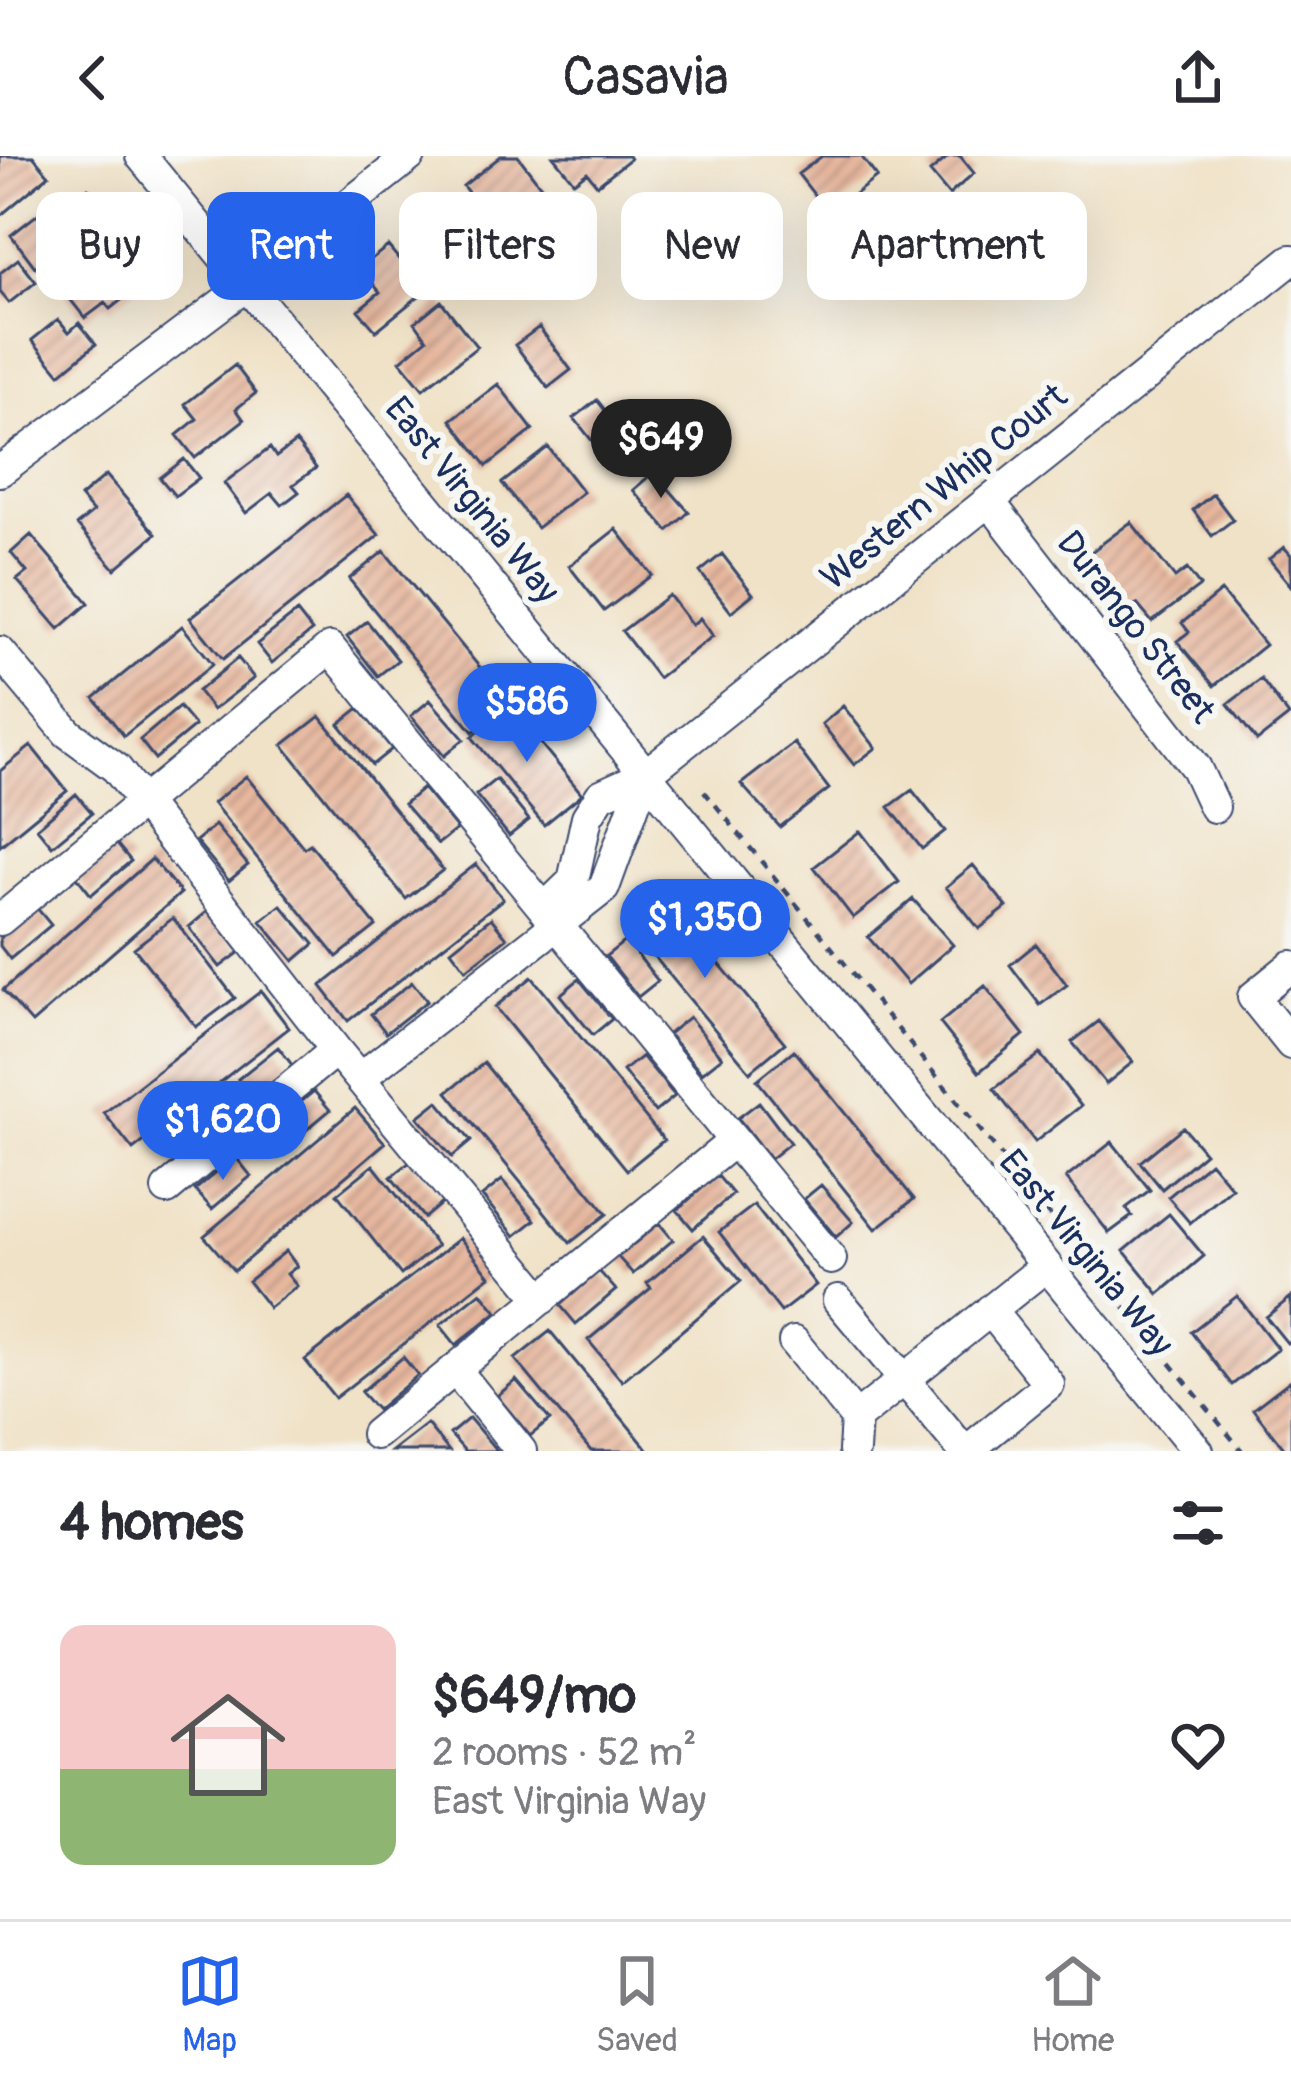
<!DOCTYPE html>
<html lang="en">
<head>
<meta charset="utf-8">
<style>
	:root { --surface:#fff; --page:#f7f7f7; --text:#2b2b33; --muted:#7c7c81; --line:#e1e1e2; --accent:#2563eb }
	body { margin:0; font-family:Pangolin,sans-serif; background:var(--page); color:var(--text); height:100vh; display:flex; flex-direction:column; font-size:45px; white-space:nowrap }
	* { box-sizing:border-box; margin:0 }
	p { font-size:39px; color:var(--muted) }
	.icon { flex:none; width:66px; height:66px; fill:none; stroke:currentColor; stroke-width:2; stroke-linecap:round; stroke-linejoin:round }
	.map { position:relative; height:1295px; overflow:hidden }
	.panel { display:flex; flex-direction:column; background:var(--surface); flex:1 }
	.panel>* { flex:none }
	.guide { position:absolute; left:36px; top:36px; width:1221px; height:108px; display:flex; gap:24px }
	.price { position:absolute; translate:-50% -102px; padding:0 27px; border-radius:42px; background:var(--accent); color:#fff; font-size:39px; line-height:78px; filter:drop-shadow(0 3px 6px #0008) }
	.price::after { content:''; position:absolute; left:50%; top:72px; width:36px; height:27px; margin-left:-18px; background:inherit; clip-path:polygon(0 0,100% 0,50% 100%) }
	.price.current { background:#222; color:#fff }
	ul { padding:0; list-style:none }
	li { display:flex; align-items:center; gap:36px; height:300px; padding:0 60px }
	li+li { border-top:3px solid var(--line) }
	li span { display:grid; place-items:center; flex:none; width:336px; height:240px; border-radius:24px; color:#555 }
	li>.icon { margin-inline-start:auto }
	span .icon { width:144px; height:144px; fill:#fffc; stroke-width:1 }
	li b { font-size:51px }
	h2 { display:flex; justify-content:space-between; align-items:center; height:144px; padding:0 60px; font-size:51px }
	.chip { padding:0 42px; border-radius:24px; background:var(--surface); box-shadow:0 12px 48px #0002; font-size:42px; line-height:108px }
	.chip.current { background:var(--accent); color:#fff }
	header { display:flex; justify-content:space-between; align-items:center; height:156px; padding:0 60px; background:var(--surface); font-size:54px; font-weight:600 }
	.tab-bar { display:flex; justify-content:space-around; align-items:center; height:168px; border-top:3px solid var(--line); background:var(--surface); font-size:33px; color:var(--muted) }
	.tab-bar a { display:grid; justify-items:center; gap:6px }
	.tab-bar .current { color:var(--accent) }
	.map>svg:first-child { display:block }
	.building { fill:url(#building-hatch) }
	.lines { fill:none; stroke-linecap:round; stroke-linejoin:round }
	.minor-casing { stroke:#3b4a6e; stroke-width:34 }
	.path { stroke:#3b4a6e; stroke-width:4.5; stroke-dasharray:9 9; stroke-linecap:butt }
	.minor { stroke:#fff; stroke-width:30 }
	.labels { text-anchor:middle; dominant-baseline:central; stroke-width:12; stroke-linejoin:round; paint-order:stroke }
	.street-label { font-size:36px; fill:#1b2f5e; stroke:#f6f6f2 }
</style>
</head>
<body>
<header><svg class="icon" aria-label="back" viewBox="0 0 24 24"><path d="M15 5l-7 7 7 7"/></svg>Casavia<svg class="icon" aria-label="share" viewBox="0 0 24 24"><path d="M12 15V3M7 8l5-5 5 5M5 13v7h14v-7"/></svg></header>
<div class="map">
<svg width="1291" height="1295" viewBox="0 0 1291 1295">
	<defs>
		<pattern id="building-hatch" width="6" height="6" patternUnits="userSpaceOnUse" patternTransform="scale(3)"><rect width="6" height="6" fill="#e7b79e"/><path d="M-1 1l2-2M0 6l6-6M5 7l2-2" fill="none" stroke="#ba9584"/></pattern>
	</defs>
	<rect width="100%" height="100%" fill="#f6f6f2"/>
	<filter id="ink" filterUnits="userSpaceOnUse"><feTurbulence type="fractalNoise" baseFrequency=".00833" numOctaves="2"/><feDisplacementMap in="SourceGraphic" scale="24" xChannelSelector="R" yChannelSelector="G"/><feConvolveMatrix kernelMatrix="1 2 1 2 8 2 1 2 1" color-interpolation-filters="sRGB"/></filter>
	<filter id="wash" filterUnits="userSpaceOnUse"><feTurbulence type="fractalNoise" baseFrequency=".004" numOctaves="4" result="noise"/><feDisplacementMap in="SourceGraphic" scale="48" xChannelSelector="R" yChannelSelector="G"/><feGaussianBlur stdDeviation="2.7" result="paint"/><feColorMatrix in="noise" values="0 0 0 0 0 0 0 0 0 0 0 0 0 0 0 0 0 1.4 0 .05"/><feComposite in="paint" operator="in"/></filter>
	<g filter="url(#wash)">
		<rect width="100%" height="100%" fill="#f0e2c7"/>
		<g id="blocks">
			<!-- building -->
			<path class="building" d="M0 0H33L49 19 0 60Z
				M501 0H518L560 55 512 93 463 30Z
				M553 0H628L630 3 597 29 587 16 574 26Z
				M822 0H861L877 21 829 58 798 18Z
				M949 0H960L974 17 949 39 930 16Z
				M88 32 106 55 35 111 11 79 61 40 68 48Z
				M118 73 150 115 135 127 138 131 110 153 105 147 85 162 62 133 98 105 90 94Z
				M388 90 425 135 376 175 358 154 380 136 360 112Z
				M18 103 36 126 9 147 0 136V117Z
				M441 145 477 191 423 233 400 205 427 183 415 166Z
				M58 163 69 176 79 167 96 188 60 218 32 184Z
				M539 171 571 214 548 232 515 189Z
				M235 209 256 237 236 253 244 264 195 302 177 279 197 263 185 248Z
				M498 228 533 274 487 310 451 264Z
				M597 244 631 287 608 305 574 262Z
				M296 286 316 312 293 329 299 336 282 349 272 337 246 357 224 327 270 292 276 301Z
				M548 291 583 336 537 372 502 327Z
				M184 303 199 322 175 340 160 322Z
				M654 316 689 356 668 375 633 334Z
				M106 319 156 378 115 413 77 369 93 356 80 341Z
				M1213 338 1233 364 1212 380 1193 354Z
				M346 339 379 379 223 503 190 462Z
				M1131 366 1175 422 1187 413 1200 430 1152 466 1137 448 1129 454 1087 399Z
				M616 373 652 419 604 455 569 410Z
				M31 379 89 447 59 473 17 424 27 416 11 397Z
				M1284 391 1291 399V430L1269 403Z
				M384 395 509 547 473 576 349 423Z
				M722 398 753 438 731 456 700 416Z
				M1221 435 1265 489 1214 530 1177 485 1189 476 1182 467Z
				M669 439 692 469 700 462 713 480 658 522 622 475Z
				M297 456 312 475 272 507 257 488Z
				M367 465 398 504 378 520 347 481Z
				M182 470 213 508 124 580 94 542Z
				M238 502 254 522 213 554 198 535Z
				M1261 523 1289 560 1257 585 1228 548Z
				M430 544 464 583 444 600 411 560Z
				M510 550 582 638 544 669 472 581Z
				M843 550 876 592 854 609 822 568Z
				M179 551 195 570 155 603 140 584Z
				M359 552 392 593 372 609 339 568Z
				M320 560 443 714 406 743 283 589Z
				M794 587 829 633 780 671 741 628Z
				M31 590 67 635 0 690V615Z
				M246 620 304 692 310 688 376 770 337 801 213 647Z
				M496 623 529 664 509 680 476 639Z
				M423 632 457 673 438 688 404 648Z
				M912 634 945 675 922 693 889 651Z
				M76 638 92 657 52 690 37 672Z
				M215 669 248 709 229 725 196 685Z
				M860 675 899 726 853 762 814 711Z
				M116 687 131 705 91 739 76 720Z
				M152 703 181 737 32 867 3 834Z
				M476 708 503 743 348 865 321 830Z
				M973 709 1007 751 979 773 946 731Z
				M659 735 785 887 750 916 624 764Z
				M913 743 953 789 908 828 868 781Z
				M281 749 314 788 294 805 261 765Z
				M36 751 51 769 10 803 0 790V782Z
				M208 755 240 796 220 811 189 771Z
				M173 762 235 842 196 871 134 792Z
				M491 762 507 782 466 814 451 794Z
				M626 784 658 825 638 841 606 800Z
				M1036 788 1067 829 1040 849 1010 809Z
				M532 821 664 984 627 1014 495 851Z
				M579 823 612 863 593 879 560 839Z
				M412 826 427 845 386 877 371 858Z
				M985 830 1024 879 979 916 940 867Z
				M261 835 289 872 133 994 104 957Z
				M689 861 722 901 702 917 668 878Z
				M1099 865 1133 906 1106 928 1072 886Z
				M278 891 293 910 254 942 238 923Z
				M794 894 914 1043 876 1073 757 924Z
				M1040 898 1081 950 1035 986 994 933Z
				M642 900 675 940 655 956 623 915Z
				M484 907 607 1058 570 1087 447 936Z
				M314 935 330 954 291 987 274 968Z
				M438 945 471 985 452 1001 418 961Z
				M759 946 790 987 770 1003 738 962Z
				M355 952 385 987 234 1115 204 1080Z
				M199 956 215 975 174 1007 159 988Z
				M1183 971 1205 997 1162 1033 1140 1006Z
				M1112 986 1150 1034 1126 1052 1132 1060 1109 1077 1066 1022Z
				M235 1000 251 1020 212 1053 195 1034Z
				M410 1006 443 1046 424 1062 391 1021Z
				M1210 1006 1232 1032 1190 1067 1168 1041Z
				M373 1009 437 1090 401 1119 337 1038Z
				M717 1019 733 1038 693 1073 677 1054Z
				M502 1024 535 1064 515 1080 482 1040Z
				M821 1029 853 1066 836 1081 804 1043Z
				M754 1049 816 1129 781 1156 719 1076Z
				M1169 1058 1204 1100 1159 1138 1124 1095Z
				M659 1067 673 1084 633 1118 618 1101Z
				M703 1080 741 1125 622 1225 588 1184 651 1132 647 1127Z
				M460 1082 490 1120 335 1242 305 1204Z
				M286 1095 297 1110 287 1118 297 1130 269 1152 248 1125Z
				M599 1115 616 1134 576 1168 560 1149Z
				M481 1136 497 1156 456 1189 440 1169Z
				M1237 1140 1278 1193 1232 1229 1191 1176Z
				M1291 1141V1184L1287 1187 1266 1161Z
				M550 1175 649 1295H591L515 1203Z
				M403 1201 418 1219 377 1254 361 1236Z
				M516 1224 550 1264 530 1280 497 1240Z
				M1291 1224V1295H1286L1253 1253Z
				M469 1262 497 1295H465L450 1278Z
				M427 1268 449 1295H392Z"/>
		</g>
	</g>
	<g filter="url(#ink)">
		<use href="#blocks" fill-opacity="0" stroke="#3b4a6e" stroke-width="3"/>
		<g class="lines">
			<defs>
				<path id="minor" d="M141 0 1198 1295
					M0 315 247 129 410 0
					M989 345 1196 612 1214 651
					M0 496 68 577 116 612 336 894 542 1143
					M544 753 573 725 587 661 601 639 645 619 1291 104
					M0 764 330 492 831 1103
					M1291 810 1253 841 1291 888
					M360 922 604 732 645 619
					M167 1033 336 894
					M838 1144 964 1295
					M794 1186 856 1262 1046 1110
					M455 1213 521 1295
					M376 1278 734 985
					M854 1295 856 1262
					M967 1295 1049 1228 990 1154"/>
			</defs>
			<!-- minor casing -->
			<use href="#minor" class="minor-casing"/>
			<!-- path -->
			<path class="path" d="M704 635 1242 1295"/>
			<!-- minor -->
			<use href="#minor" class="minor"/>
		</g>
	</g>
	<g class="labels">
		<!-- street labels -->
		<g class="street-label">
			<text transform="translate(944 331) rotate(-39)">Western Whip Court</text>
			<text transform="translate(472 344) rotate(51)">East Virginia Way</text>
			<text transform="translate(1136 471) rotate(52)">Durango Street</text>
			<text transform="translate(1086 1097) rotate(51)">East Virginia Way</text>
		</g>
	</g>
</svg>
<b class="price current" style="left:661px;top:345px">$649</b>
<b class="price" style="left:527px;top:609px">$586</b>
<b class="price" style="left:705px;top:825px">$1,350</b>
<b class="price" style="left:223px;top:1027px">$1,620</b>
<div class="guide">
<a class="chip">Buy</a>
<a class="chip current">Rent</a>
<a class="chip">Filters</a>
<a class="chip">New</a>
<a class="chip">Apartment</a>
</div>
</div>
<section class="panel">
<h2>4 homes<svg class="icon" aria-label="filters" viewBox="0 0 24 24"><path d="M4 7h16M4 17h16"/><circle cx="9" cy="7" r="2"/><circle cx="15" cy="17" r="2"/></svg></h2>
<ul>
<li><span style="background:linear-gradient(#f6c9c9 60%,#8fb573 0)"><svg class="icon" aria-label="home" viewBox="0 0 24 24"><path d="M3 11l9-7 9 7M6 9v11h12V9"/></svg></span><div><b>$649/mo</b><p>2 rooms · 52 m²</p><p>East Virginia Way</p></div><svg class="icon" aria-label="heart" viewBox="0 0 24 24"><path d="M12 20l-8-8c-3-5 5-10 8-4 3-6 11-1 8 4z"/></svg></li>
</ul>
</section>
<nav class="tab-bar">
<a class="current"><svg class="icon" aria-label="map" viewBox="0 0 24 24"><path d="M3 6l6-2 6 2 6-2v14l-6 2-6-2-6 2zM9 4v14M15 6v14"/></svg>Map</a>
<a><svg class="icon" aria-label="saved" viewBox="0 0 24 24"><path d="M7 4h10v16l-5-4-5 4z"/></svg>Saved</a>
<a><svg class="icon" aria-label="home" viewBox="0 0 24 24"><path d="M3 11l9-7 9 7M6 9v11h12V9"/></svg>Home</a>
</nav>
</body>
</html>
